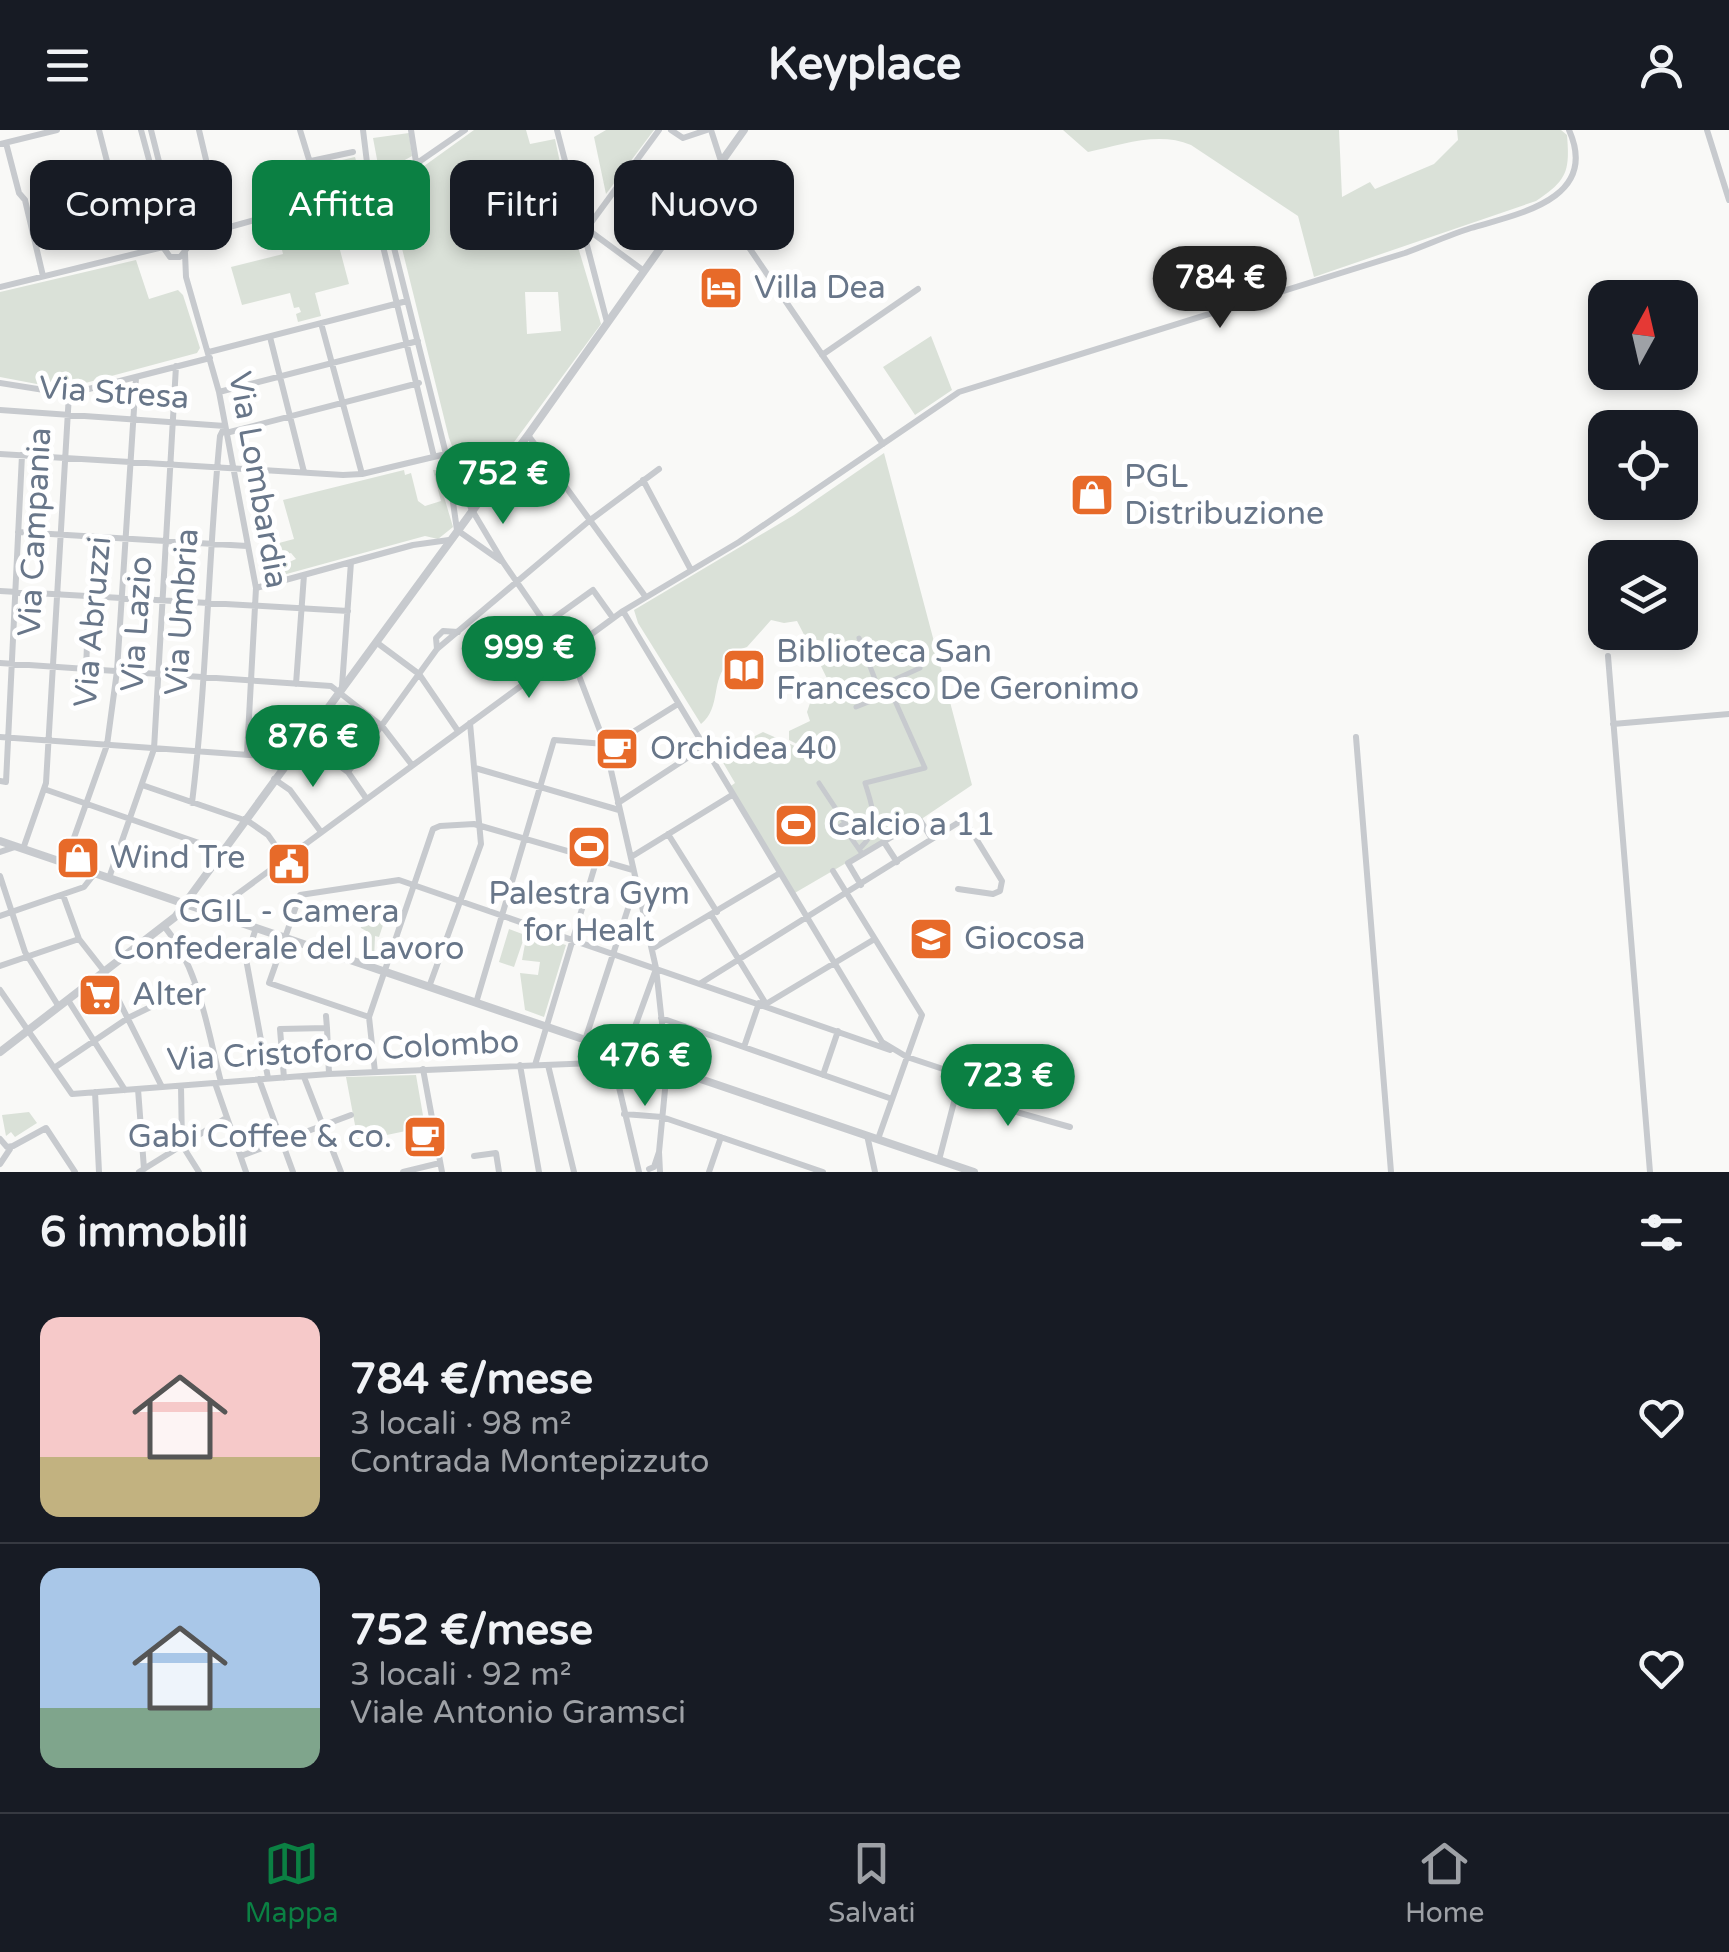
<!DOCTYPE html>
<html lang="it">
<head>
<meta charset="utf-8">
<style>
	:root { --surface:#171b24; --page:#20242c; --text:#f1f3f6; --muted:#9ea1a6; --line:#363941; --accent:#0b8043 }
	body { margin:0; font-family:"Varela Round",sans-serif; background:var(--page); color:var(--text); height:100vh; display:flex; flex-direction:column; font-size:38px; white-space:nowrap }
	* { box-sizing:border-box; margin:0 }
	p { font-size:32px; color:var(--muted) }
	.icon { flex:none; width:55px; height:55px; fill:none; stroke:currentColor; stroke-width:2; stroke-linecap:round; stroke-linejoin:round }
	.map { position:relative; height:1042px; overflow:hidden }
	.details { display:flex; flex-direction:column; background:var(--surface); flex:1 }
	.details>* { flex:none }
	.guide { position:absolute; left:30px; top:30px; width:1000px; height:90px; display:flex; gap:20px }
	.needle { width:65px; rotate:8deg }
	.buttons { position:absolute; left:1588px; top:150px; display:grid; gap:20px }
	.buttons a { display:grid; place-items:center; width:110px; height:110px; border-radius:20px; background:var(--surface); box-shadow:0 5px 15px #0003; font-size:50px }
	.price { position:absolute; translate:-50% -85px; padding:0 22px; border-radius:35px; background:var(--accent); color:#fff; font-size:32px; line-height:65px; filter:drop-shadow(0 2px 5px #0008) }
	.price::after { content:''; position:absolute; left:50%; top:60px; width:30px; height:22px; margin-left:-15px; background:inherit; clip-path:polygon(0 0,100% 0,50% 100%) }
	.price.on { background:#222; color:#fff }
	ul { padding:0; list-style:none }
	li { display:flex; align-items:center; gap:30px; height:250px; padding:0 40px }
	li+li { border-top:2px solid var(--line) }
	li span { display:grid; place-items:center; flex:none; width:280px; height:200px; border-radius:20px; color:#555 }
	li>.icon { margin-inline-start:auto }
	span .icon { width:120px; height:120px; fill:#fffc; stroke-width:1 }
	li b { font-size:42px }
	h2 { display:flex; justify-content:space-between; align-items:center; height:120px; padding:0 40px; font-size:42px }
	.pill { padding:0 35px; border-radius:20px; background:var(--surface); box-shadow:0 5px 15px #0003; font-size:35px; line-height:90px }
	.pill.on { background:var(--accent); color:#fff }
	header { display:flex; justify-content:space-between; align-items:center; height:130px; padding:0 40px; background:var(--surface); font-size:45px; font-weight:700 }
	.dock { display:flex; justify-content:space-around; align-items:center; height:140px; border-top:2px solid var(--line); background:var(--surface); font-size:28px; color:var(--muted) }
	.dock a { display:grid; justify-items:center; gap:5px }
	.dock .on { color:var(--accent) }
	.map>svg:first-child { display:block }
	.green { fill:#dae1d8; fill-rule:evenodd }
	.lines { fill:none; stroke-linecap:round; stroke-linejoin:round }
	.pedestrian { stroke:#c7cace; stroke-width:5 }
	.minor { stroke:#c7cace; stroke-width:6 }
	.tertiary { stroke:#c7cace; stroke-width:8 }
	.labels { text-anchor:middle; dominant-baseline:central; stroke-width:10; stroke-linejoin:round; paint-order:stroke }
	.poi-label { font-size:32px; fill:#687689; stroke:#fff; text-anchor:start }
	.street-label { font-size:32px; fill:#687689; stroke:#fff }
</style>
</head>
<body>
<header><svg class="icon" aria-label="menu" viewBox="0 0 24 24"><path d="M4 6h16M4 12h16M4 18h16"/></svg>Keyplace<svg class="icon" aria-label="person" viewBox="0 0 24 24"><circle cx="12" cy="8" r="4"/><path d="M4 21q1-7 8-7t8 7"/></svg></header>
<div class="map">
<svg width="1729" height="1042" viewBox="0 0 1729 1042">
	<rect width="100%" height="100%" fill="#f9f9f7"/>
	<!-- green -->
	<path class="green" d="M474 0H526L530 14 555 9 578 117 601 194 472 369 449 308 388 62ZM525 162H558L561 201 527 204Z
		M606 0H654L606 64 594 7Z
		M1063 0H1339L1342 67 1370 52 1375 59 1434 34 1458 10 1457 0H1561L1567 5C1570 42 1567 50 1536 71L1314 147 1298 86 1191 15C1158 1 1121 15 1088 22Z
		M409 3 412 26 385 41 379 40 373 8Z
		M355 27 362 50 344 57 345 51 353 47V37L349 34 336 42 337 50 342 51 340 58 323 62 321 54 330 51 329 42 318 43 316 36Z
		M342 79 348 101 336 105 349 154 315 163 321 186 298 192 296 184 301 182 299 177 294 178 290 163 242 175 231 137 283 124 275 91 293 86 301 113 336 104 331 82Z
		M136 130 149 169 178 160 183 165 200 218 197 223 63 259 0 247V162Z
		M931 206 952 260 915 285 883 237Z
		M884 323 972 655 920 690 793 764 728 658 735 653 718 624 721 616 729 619 763 602 797 617V614L789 610V601L810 591 807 582 810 573 834 563 819 532 813 534 815 526 797 491 784 493 771 490 747 517 726 524 729 533C710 549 722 577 701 594L638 493 634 480 794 385Z
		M404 340 405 345 411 343 418 371 425 376 441 371 433 340H436L453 397 438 409 425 406 261 451 269 439 278 442V437L296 429 291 423 274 427 264 417 294 409 283 370Z
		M389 773 391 783H387L379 807 375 806 374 830 368 828V802L361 798 358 785H350L349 777Z
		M509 799 525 805 514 837 499 832Z
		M527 803 566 815 544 887 525 880 520 843 538 845 540 832 522 830Z
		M416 945 425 997 358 1011 346 947Z
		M29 982 37 993 15 1007 11 1002 6 1006 2 985Z"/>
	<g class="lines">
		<!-- pedestrian -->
		<path class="pedestrian" d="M887 553 920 538
			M856 577 891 563
			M819 653 846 694 842 695
			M836 699 842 695 861 722
			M859 719C882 699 873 679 865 653L925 638 887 553 878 557 859 508"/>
		<!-- minor -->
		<path class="minor" d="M99 0 122 90
			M141 0 169 104
			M151 0 177 103
			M199 0 212 55
			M300 0 322 72
			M363 0 369 49
			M411 0 416 32
			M557 0 607 192
			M671 0 683 8 707 0
			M711 0 721 31
			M1707 0 1729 70
			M6 13 19 63 25 70 43 146
			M0 14 57 0
			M311 31 353 22
			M630 40 686 82
			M705 53 883 314
			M384 56 465 0
			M383 59 373 63 368 53 377 48 384 55 386 86 446 324 457 400 501 431
			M587 99 644 141
			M391 102 380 104 434 327
			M183 105 208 103 355 62H371
			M582 105 659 0
			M163 117 170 127H180L188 117 184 106
			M185 123 186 147 219 262 256 458 247 624
			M0 157 163 117
			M321 193 362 344
			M270 207 304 342
			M209 222 407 171
			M822 225 918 159
			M0 253 69 264 210 228
			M219 262 418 211
			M0 280 225 296 220 306C208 428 207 551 192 673
			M226 303 419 253
			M528 305 645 466
			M0 324 343 345 362 344 446 324
			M446 324 472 380 503 432 576 538 605 614 656 838 667 939 659 1022
			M643 350 691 440
			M18 402 247 416
			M256 458 413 415 449 410
			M0 461 348 481
			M623 481 882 912 907 927 961 945 939 1030
			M547 493 593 460 613 488
			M376 512 419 544 458 601
			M437 519 436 508 443 501 458 502
			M1608 526 1650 1042
			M0 533 331 556 382 596 412 635
			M86 539 89 466
			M296 554 304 445
			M342 556 351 432
			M1613 594 1729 584
			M0 607 290 628
			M1356 607 1391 1042
			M304 610 348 642 366 668
			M706 621 718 613
			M475 638 619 680
			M348 642 437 519 589 391 659 339
			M274 649 290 660 321 702
			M0 651 6 652 22 325
			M142 655 244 690
			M44 659 222 721
			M618 673 704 617
			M245 689 268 705 285 729
			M668 704 717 782
			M884 712 897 732
			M23 719 46 653 69 264
			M0 722 15 717
			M631 727 732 665
			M65 733 107 615 117 541 136 248
			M833 741 922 885 878 1009
			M0 746 25 822 59 877
			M109 748 154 619 176 236
			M861 755 848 733 920 690 932 709
			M63 765 79 809 104 841 162 957
			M213 782 623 481 739 412 959 262 1405 123C1427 115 1449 105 1471 98 1518 84 1600 69 1569 0
			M0 786 84 757 95 743
			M712 786 766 874
			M164 796C200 839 207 899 221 952
			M256 798 246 829 268 948
			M652 819 780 743
			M0 836 79 809
			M701 853 964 689 1002 751 1000 761 993 764 958 759
			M429 857 481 714 470 593
			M0 860 72 964 329 944 643 931
			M68 870 125 960
			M476 873 554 610 605 614 617 612 678 574
			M766 874 873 810
			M326 886 327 898
			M369 887 269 853 300 765 399 750 890 920
			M661 888 892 969
			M585 910 636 754
			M744 917 759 873
			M610 919 639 1042
			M625 924 656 839
			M520 935 539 1042
			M535 935 597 729
			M548 935 574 1042
			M54 938 128 888 196 855
			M423 939 442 1042
			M375 942 369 887 433 699 440 696 474 694 633 740
			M823 945 838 901
			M304 947 341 1042
			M284 948 280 899 327 898 329 944
			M259 949 293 1042
			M215 953 246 1042
			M181 956 182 1015 199 1042
			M138 959 144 1039
			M95 962 99 1042
			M956 965 1070 997
			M624 984 662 987 823 1042
			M867 1005 875 1042
			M0 1009 7 1017 13 1016 46 998 75 1042
			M241 1026 351 985
			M474 1026 496 1023 499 1042
			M0 1034 10 1019
			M649 1039 654 1037 659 1022 660 1042
			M139 1042 226 988
			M403 1042 440 1033
			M709 1042 721 1007"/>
		<!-- tertiary -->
		<path class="tertiary" d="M0 711 974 1042
			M0 922 175 787 528 305 744 0"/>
	</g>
	<!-- icons -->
	<defs>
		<symbol id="hotel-square" viewBox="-11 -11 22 22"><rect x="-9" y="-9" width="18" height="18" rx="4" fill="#e76a29" stroke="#fff"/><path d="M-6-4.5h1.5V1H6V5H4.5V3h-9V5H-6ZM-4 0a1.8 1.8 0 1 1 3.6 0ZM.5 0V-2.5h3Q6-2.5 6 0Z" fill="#fff"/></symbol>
		<symbol id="shop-square" viewBox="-11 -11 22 22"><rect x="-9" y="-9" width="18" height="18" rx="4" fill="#e76a29" stroke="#fff"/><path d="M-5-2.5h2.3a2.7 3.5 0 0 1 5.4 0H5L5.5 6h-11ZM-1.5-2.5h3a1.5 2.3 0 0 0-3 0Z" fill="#fff"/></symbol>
		<symbol id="library-square" viewBox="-11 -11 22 22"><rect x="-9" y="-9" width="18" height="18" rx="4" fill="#e76a29" stroke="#fff"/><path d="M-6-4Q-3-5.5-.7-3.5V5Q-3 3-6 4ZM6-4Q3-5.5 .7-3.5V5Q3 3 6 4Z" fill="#fff"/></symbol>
		<symbol id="cafe-square" viewBox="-11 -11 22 22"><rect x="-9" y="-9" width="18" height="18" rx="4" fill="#e76a29" stroke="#fff"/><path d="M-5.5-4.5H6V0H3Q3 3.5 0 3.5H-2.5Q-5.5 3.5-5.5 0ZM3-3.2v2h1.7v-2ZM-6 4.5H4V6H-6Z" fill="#fff"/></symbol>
		<symbol id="stadium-square" viewBox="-11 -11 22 22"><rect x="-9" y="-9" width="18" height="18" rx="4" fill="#e76a29" stroke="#fff"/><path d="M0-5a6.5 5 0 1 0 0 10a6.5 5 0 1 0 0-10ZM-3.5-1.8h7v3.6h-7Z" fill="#fff"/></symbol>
		<symbol id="civic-square" viewBox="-11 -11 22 22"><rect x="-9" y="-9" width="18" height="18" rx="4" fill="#e76a29" stroke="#fff"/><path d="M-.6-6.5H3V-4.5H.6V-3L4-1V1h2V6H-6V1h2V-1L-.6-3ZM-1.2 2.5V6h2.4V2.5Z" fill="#fff"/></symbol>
		<symbol id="school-square" viewBox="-11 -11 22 22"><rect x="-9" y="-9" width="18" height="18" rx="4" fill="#e76a29" stroke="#fff"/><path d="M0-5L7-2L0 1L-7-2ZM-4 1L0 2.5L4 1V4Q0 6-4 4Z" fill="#fff"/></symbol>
		<symbol id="supermarket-square" viewBox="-11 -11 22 22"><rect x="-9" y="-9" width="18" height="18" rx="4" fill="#e76a29" stroke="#fff"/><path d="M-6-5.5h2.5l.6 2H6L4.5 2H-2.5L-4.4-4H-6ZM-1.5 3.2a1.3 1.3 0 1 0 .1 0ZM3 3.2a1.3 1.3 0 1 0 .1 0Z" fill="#fff"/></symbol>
	</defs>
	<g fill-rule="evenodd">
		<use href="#hotel-square" x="696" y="133" width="50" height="50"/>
		<use href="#shop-square" x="1067" y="340" width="50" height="50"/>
		<use href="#library-square" x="719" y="515" width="50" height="50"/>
		<use href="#cafe-square" x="592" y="594" width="50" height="50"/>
		<use href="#stadium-square" x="771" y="670" width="50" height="50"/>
		<use href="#stadium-square" x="564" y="692" width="50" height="50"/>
		<use href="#shop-square" x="53" y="703" width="50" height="50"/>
		<use href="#civic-square" x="264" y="709" width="50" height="50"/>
		<use href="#school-square" x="906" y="784" width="50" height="50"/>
		<use href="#supermarket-square" x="75" y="840" width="50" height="50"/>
		<use href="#cafe-square" x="400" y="982" width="50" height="50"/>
	</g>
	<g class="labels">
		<!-- poi labels -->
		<g class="poi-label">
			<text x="754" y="158">Villa Dea</text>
			<text x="1124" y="347">PGL<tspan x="1124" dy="37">Distribuzione</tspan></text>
			<text x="776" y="522">Biblioteca San<tspan x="776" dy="37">Francesco De Geronimo</tspan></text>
			<text x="650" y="619">Orchidea 40</text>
			<text x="828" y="695">Calcio a 11</text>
			<text x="110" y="728">Wind Tre</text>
			<text x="589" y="764" text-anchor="middle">Palestra Gym<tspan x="589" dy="37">for Healt</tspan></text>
			<text x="289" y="782" text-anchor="middle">CGIL - Camera<tspan x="289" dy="37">Confederale del Lavoro</tspan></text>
			<text x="964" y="809">Giocosa</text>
			<text x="132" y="865">Alter</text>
			<text x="392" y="1007" text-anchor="end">Gabi Coffee &amp; co.</text>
		</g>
		<!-- street labels -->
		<g class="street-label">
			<text transform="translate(114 263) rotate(4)">Via Stresa</text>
			<text transform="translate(258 350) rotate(80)">Via Lombardia</text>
			<text transform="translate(35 402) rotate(-87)">Via Campania</text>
			<text transform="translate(182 482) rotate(-86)">Via Umbria</text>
			<text transform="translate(93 492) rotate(-85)">Via Abruzzi</text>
			<text transform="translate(137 494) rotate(-86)">Via Lazio</text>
			<text transform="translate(343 921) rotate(-3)">Via Cristoforo Colombo</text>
		</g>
	</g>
</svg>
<div class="buttons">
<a><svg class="needle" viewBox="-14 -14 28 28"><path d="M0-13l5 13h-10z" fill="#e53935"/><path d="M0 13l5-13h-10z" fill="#9ea1a6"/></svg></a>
<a><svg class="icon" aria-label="locate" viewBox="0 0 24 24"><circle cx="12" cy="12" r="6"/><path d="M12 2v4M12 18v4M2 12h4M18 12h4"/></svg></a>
<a><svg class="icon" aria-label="layers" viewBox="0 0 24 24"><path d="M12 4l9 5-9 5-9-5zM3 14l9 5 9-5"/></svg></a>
</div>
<b class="price on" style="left:1220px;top:201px">784 €</b>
<b class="price" style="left:503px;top:397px">752 €</b>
<b class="price" style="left:529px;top:571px">999 €</b>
<b class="price" style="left:313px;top:660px">876 €</b>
<b class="price" style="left:645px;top:979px">476 €</b>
<b class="price" style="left:1008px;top:999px">723 €</b>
<div class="guide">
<a class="pill">Compra</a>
<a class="pill on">Affitta</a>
<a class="pill">Filtri</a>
<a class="pill">Nuovo</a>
</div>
</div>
<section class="details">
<h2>6 immobili<svg class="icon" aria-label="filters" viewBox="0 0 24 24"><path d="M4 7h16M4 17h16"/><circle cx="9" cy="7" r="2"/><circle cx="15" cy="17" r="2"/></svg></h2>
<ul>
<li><span style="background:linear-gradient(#f6c9c9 70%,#c2b280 0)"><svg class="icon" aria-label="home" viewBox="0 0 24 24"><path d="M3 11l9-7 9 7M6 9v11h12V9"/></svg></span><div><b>784 €/mese</b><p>3 locali · 98 m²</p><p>Contrada Montepizzuto</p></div><svg class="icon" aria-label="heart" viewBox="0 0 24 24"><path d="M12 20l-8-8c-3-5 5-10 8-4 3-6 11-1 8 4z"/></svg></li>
<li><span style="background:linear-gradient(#a9c7e8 70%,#7fa58c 0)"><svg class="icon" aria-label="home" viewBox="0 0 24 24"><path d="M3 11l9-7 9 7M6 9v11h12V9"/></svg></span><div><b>752 €/mese</b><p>3 locali · 92 m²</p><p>Viale Antonio Gramsci</p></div><svg class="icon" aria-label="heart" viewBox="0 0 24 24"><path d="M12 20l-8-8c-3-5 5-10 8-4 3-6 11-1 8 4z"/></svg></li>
</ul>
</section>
<nav class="dock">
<a class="on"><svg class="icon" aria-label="map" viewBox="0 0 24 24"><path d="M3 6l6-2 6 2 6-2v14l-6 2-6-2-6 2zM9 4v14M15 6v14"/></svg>Mappa</a>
<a><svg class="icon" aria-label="saved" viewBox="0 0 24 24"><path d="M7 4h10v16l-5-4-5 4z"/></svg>Salvati</a>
<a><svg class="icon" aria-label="home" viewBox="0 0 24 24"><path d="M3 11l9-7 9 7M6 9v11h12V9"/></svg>Home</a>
</nav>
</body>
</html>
